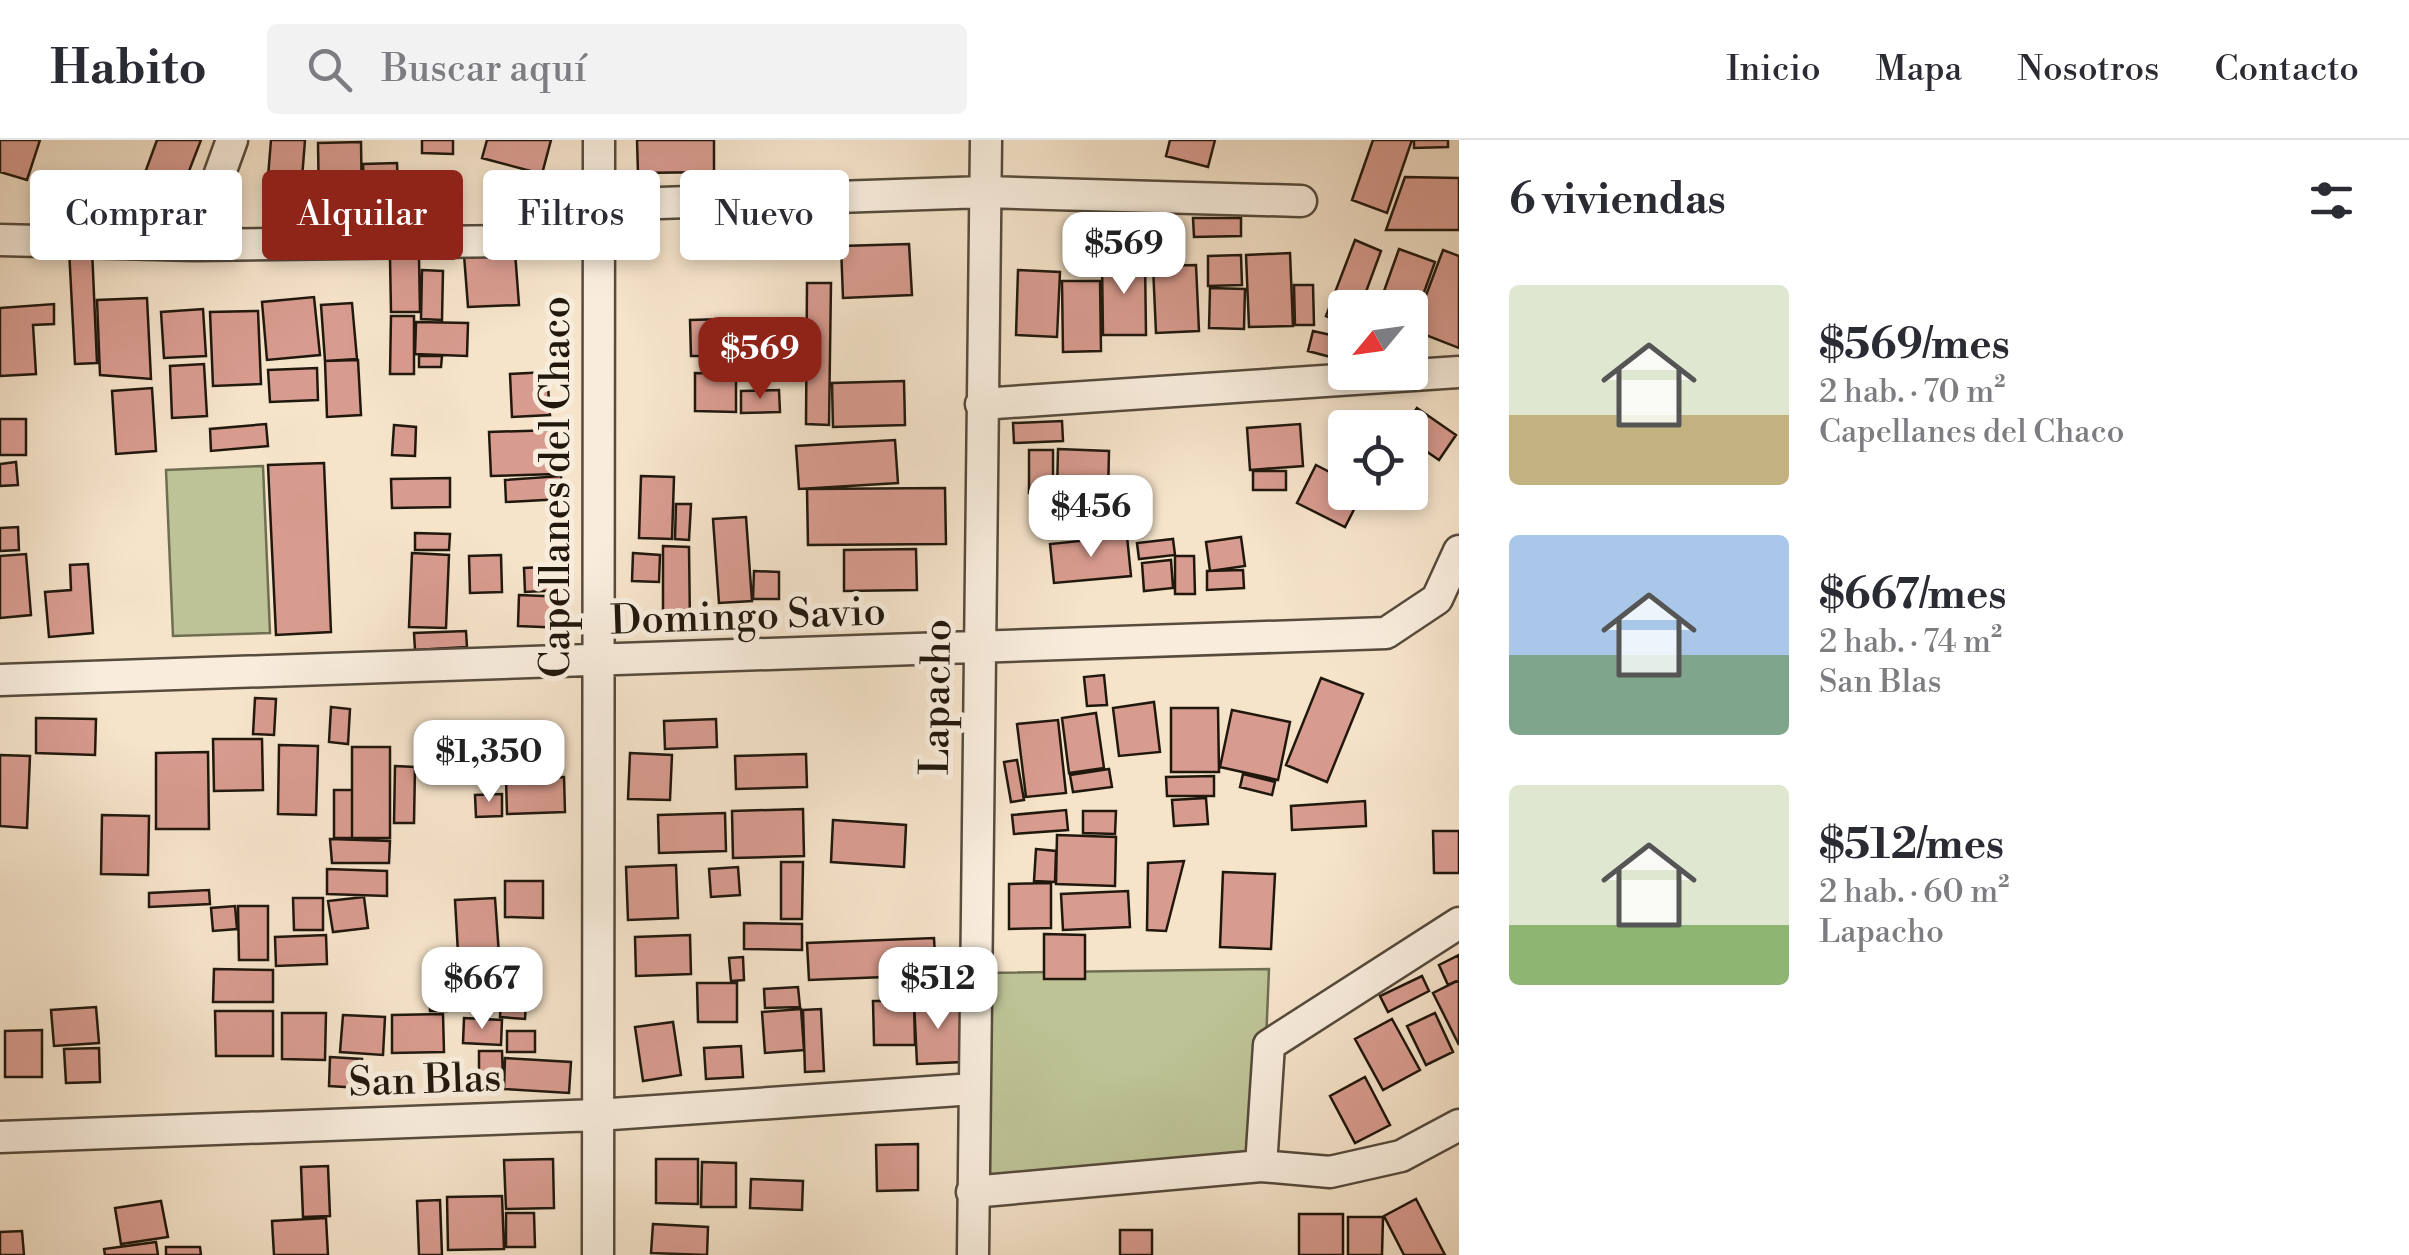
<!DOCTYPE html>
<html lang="es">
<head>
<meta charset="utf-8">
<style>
	:root { --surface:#fff; --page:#f2f2f3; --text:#2b2b33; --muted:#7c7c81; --line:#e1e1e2; --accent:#8f2418 }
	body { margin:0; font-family:"Libre Bodoni",serif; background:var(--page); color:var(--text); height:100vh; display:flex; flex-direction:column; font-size:38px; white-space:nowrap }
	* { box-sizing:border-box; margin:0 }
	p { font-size:32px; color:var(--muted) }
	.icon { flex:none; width:55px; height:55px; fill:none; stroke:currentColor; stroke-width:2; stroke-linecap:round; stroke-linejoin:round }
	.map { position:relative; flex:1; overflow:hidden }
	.drawer { display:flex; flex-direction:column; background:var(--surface); width:950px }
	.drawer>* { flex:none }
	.banner { position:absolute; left:30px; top:30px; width:950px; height:90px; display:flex; gap:20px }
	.needle { width:65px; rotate:241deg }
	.controls { position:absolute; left:1328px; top:150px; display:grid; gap:20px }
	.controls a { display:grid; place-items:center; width:100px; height:100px; border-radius:10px; background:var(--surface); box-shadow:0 5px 15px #0003; font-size:50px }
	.price { position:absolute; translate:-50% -85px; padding:0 22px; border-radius:20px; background:#fff; color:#222; font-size:32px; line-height:65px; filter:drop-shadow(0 2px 5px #0008) }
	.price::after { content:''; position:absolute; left:50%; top:60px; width:30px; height:22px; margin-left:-15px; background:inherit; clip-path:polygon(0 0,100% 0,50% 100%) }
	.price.active { background:var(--accent); color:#fff }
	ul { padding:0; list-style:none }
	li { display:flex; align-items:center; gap:30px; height:250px; padding:0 50px }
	li span { display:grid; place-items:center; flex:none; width:280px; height:200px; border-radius:10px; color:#555 }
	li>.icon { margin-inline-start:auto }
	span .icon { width:120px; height:120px; fill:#fffc; stroke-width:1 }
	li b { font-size:42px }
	h2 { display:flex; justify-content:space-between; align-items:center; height:120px; padding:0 50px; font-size:42px }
	.chip { padding:0 35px; border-radius:10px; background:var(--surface); box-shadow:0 5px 15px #0003; font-size:35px; line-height:90px }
	.chip.active { background:var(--accent); color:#fff }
	header { display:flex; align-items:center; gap:60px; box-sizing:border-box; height:140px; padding:0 50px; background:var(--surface); border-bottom:2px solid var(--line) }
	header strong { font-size:48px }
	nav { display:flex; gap:55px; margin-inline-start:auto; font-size:35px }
	.search { width:700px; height:90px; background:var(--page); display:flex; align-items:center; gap:25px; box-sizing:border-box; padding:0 35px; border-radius:10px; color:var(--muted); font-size:38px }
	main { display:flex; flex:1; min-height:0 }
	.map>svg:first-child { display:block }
	.green { fill:#bdc396; stroke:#6f6e52; stroke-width:2.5 }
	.building { fill:#d89b8f; stroke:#21180d; stroke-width:2.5 }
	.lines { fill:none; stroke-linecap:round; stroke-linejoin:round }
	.minor-casing { stroke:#564b3c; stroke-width:35 }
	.minor { stroke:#f8eddd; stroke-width:30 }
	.labels { text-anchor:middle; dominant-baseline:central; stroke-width:10; stroke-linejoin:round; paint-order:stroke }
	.street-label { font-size:40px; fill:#21180d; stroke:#f8eddd }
</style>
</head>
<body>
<header>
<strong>Habito</strong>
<div class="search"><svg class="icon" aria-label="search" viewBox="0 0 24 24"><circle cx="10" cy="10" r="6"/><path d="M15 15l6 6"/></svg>Buscar aquí</div>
<nav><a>Inicio</a><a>Mapa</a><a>Nosotros</a><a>Contacto</a></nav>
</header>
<main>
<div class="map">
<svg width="1459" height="1115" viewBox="0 0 1459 1115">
	<rect width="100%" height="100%" fill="#f5e3ca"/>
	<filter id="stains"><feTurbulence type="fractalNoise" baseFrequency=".002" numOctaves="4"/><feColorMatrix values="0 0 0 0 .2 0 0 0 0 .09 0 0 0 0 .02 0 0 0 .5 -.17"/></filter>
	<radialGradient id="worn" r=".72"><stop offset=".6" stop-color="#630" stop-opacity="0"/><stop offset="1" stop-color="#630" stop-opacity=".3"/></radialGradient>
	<!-- green -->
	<path class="green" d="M263 326 270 493 173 496 166 330Z
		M1269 829 1261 1026 972 1052 975 833Z"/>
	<!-- building -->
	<path class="building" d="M0 0H40L27 40 0 32Z
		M157 0H201L184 44 146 30Z
		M271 0H305L300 64 266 62Z
		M422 0H453V14L422 13Z
		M487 0H551L542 34 482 18Z
		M637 0H714V32L638 33Z
		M1170 0H1215L1208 27 1166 16Z
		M1373 0H1412L1387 73 1352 60Z
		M1414 0H1448V7L1414 8Z
		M361 2 362 66 319 67 318 3Z
		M397 23 399 71 365 72 363 24Z
		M1405 37 1459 38V90H1386Z
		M127 41 143 46 132 84 115 79Z
		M1152 77H1175V101H1152Z
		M1193 78H1241V96L1194 97Z
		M1355 100 1381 111 1360 168H1345V184L1326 176Z
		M909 104 912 155 843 158 841 106Z
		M69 109H92L97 223 75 224Z
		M1399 109 1435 122 1410 191V168H1378Z
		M1443 110 1459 116V208L1413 190Z
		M515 112 519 165 468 167 464 115Z
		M1290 113 1293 186 1249 187 1246 115Z
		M1241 115 1242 145 1208 146V116Z
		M390 118H419L420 172H391Z
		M1145 119 1146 195H1103L1102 120Z
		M1196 125 1199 191 1156 193 1153 126Z
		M422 130 443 131 442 180 421 179Z
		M1018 130 1060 132 1057 197 1016 195Z
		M1062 141H1100L1101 211 1063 212Z
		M807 143H831L829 285 806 284Z
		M1294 145H1313L1314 185H1295Z
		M1210 148 1245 149 1244 189 1209 188Z
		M314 157 320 215 267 220 262 162Z
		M147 158 151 239 100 235 97 160Z
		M352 163 357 219 325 221 321 165Z
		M54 164V184L33 185 36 234 0 236V168Z
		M203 169 206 216 164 218 161 172Z
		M258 171 261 244 213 246 210 172Z
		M391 176H414V234H390Z
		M726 179 727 216H691L690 180Z
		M416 182 468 183 467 216 415 214Z
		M1313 191 1344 198 1338 219 1308 211Z
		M419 216H442L441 227H419Z
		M358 220 361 275 327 277 325 221Z
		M204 224 207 276 172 278 170 226Z
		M317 228 318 260 270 262 268 230Z
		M547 232 550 275 512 277 510 234Z
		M695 233 736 234V272L695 271Z
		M904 241 905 285 833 287 832 243Z
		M152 248 156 311 116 314 112 251Z
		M779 250 780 272 741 273V251Z
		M1417 268 1456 295 1439 320 1410 300V288H1403Z
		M0 279H26V315H0Z
		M1062 281 1063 301 1014 303 1013 283Z
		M266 284 268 306 211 311 210 289Z
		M1300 284 1303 326 1250 330 1247 288Z
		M394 285 416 287 415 316 392 315Z
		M555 290 556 334 491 336 489 292Z
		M895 300 898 343 799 349 796 306Z
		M1058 309 1109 311 1108 355 1057 353Z
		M1029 310H1053V352L1029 353Z
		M16 322 18 345 0 346V324Z
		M324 323 331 492 276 495 268 325Z
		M1316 325 1345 340V352H1363L1345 387 1297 363Z
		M1253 331H1286V350H1253Z
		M561 336 562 359 506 362 505 340Z
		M641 336 674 337 672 399 639 398Z
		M450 338V367L392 368 391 339Z
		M945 348 946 404 808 405 807 349Z
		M676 364H691L689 400 675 399Z
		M746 377 752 461 719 463 713 379Z
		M18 387 19 410 0 411V388Z
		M415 393 450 394 449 410H415Z
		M1127 396 1131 436 1054 443 1050 404Z
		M1241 397 1245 426 1210 431 1206 402Z
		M1173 399 1175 415 1139 419 1137 403Z
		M663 406 689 407 690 485H663Z
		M916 409 917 450 844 451V410Z
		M412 413 449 415 446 488 409 487Z
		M633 413 660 415 659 442 632 441Z
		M26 414 31 475 0 478V416Z
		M501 415 502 452 470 453 469 416Z
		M1175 416H1194L1195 454H1175Z
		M1171 420 1173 448 1144 451 1142 423Z
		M88 424 93 493 49 497 45 452 71 450 70 425Z
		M563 426 564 450 525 452 524 428Z
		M1243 430 1244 448 1207 450V431Z
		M754 431 779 432V459H753Z
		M519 455 567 457 566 488 518 486Z
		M466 491 467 507 415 510 414 493Z
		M1104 535 1107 565 1087 566 1084 537Z
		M1321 538 1363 554 1327 642 1286 625Z
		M255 558 276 559 274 595 253 594Z
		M1154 562 1160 612 1119 616 1113 568Z
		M331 567 350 569 348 604 329 602Z
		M1171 568H1218L1219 632H1171Z
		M1232 570 1290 582 1278 640 1220 627Z
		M1096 573 1104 628 1069 633 1062 578Z
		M36 578 96 579 95 615 36 613Z
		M716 579 717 607 665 609 664 581Z
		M1058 580 1066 653 1026 657 1017 584Z
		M213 599H262L263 650 214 651Z
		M518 601 520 622 472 625 471 604Z
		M279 605 318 606 316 675 278 674Z
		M352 607H390V698H352Z
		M208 612 209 689H156V613Z
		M630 613 672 615 670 660 628 659Z
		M806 614 807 647 736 649 735 616Z
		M0 615 30 616 27 688 0 686Z
		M1017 620 1024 660 1011 662 1004 622Z
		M395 626 415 627 414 683H394Z
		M1109 629 1112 647 1073 652 1070 635Z
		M1243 634 1275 642 1272 655 1240 647Z
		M1214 636V656H1167L1166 637Z
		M564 637 565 672 507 674 506 639Z
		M334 650H352V698H334Z
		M502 654V676L476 677 475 655Z
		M1206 658 1208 684 1174 686 1172 660Z
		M1365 661 1366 686 1292 690 1291 666Z
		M803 669 804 716 733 718 732 671Z
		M1066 670 1068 690 1014 694 1012 675Z
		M1083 671H1116L1115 694 1083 693Z
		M725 673 726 711 659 713 658 675Z
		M102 675 149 676 148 735 101 734Z
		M833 680 906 685 904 727 831 722Z
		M1433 691H1459V733H1434Z
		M1057 695 1116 697 1115 746 1056 744Z
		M330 699 390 701 389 723H332Z
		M1036 709 1056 711 1055 742 1034 741Z
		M1184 721 1166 791 1147 790 1148 723Z
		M781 722H803L802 779H781Z
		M676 725 678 778 628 780 626 727Z
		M738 727 740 755 711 757 709 729Z
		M327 729 387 731V756L327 754Z
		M1223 732 1275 734 1271 809 1220 807Z
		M505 741H543V778L505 777Z
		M1051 743V788L1009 789V744Z
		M209 750 210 764 149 767V753Z
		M1128 751 1130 787 1063 790 1061 754Z
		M364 757 368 788 333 792 328 761Z
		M293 758H323V790H294Z
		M495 758 500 829 459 831 455 760Z
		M235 766 237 789 213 791 211 768Z
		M238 766H268V820H239Z
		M744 783 802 784V810L744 809Z
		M1044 794 1085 795V839H1044Z
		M326 795 327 824 276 826 275 797Z
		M690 795 691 834 636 836 635 797Z
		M934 798 936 835 809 840 807 803Z
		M1459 815V840L1448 845 1439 825Z
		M743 817 744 840 731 841 729 818Z
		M214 829 273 830V862H213Z
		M1422 836 1429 851 1388 872 1380 856Z
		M934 837 935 857 907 858 906 838Z
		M1459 840V905L1433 853Z
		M697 843H737V882H698Z
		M798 847 800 867 765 868 764 849Z
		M430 848H446L447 871H430Z
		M960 860 963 922 917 924 914 861Z
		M501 861 526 863 525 879 500 877Z
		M873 861H914L915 905H874Z
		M96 867 99 903 54 906 51 870Z
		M801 869 804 910 765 913 762 872Z
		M821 869 824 931 805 932 803 870Z
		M215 871H273V916H216Z
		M282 873H326L325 920 282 919Z
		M1435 873 1453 912 1426 925 1407 886Z
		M443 874 444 912 392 913V875Z
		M343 875 385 877 383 915 340 912Z
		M464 878 502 880 501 905 463 903Z
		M1392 879 1420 930 1383 950 1355 899Z
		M673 882 681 935 643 941 635 887Z
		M42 890V937H5V891Z
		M507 891H535V912H507Z
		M741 906 743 937 706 939 704 908Z
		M99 908 100 942 66 943 64 909Z
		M479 911H502L503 940H479Z
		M330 917 362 919 361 948 329 946Z
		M505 918 571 922 569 953 504 949Z
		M1365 937 1390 985 1355 1003 1330 956Z
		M918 1004V1050L877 1051 876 1005Z
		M553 1019 554 1068 506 1069 504 1020Z
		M656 1019H698V1064L656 1063Z
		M702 1022 736 1023V1067H701Z
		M328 1026 330 1076 303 1077 301 1027Z
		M751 1039 803 1041 802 1070 750 1068Z
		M502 1056 504 1109 448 1110 447 1057Z
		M1416 1059 1445 1115H1404L1384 1076Z
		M440 1060 442 1115H419L417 1061Z
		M161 1061 168 1097 121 1104 115 1068Z
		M506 1073H534L535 1107H506Z
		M1299 1074H1343V1115H1299Z
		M1348 1077H1383L1382 1115H1348Z
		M326 1078 328 1115H274L272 1081Z
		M653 1084 708 1087 707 1115 651 1113Z
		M1120 1090H1152V1115H1120Z
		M22 1091 24 1115H0V1092Z
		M156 1102 158 1115H105L104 1109Z
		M166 1107H200L201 1115H166Z"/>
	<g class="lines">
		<defs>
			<path id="minor" d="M600 65 985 52 1301 61
				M0 100 194 105 599 100
				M194 105 232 0
				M981 264 1459 232
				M0 540 1386 493 1437 459 1459 411
				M0 997 597 975 973 949
				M1261 1026 1269 905 1459 783
				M972 1052 1261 1026 1330 1032 1401 1016 1459 985
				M598 1115 599 0
				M973 1115 986 0"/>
		</defs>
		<!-- minor casing -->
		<use href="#minor" class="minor-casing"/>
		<!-- minor -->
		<use href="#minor" class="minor"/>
	</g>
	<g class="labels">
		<!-- street labels -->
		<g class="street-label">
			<text transform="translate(557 347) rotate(-90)">Capellanes del Chaco</text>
			<text transform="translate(748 477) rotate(-2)">Domingo Savio</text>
			<text transform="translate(937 557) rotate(-89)">Lapacho</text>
			<text transform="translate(425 941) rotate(-2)">San Blas</text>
		</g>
	</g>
	<rect width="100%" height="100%" filter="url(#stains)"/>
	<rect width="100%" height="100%" fill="url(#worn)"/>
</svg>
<div class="controls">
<a><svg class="needle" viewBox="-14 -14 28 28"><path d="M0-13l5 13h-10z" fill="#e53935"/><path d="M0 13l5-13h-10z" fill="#7c7c81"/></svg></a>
<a><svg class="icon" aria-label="locate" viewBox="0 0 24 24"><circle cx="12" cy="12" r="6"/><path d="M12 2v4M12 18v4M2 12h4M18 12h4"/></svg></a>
</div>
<b class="price" style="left:1124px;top:157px">$569</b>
<b class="price active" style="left:760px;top:262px">$569</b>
<b class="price" style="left:1091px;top:420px">$456</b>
<b class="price" style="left:489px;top:665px">$1,350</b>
<b class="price" style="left:482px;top:892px">$667</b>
<b class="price" style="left:938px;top:892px">$512</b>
<div class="banner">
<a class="chip">Comprar</a>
<a class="chip active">Alquilar</a>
<a class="chip">Filtros</a>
<a class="chip">Nuevo</a>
</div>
</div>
<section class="drawer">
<h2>6 viviendas<svg class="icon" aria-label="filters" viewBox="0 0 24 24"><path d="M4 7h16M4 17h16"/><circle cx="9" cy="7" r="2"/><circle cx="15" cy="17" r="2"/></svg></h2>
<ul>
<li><span style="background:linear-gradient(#dfe7d0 65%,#c2b280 0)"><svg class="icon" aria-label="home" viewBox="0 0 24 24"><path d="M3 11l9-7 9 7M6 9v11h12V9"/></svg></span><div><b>$569/mes</b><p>2 hab. · 70 m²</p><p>Capellanes del Chaco</p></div></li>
<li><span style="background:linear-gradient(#a9c7e8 60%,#7fa58c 0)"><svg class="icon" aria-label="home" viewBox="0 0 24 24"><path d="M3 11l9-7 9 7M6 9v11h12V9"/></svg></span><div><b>$667/mes</b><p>2 hab. · 74 m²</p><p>San Blas</p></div></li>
<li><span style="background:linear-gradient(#dfe7d0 70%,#8fb573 0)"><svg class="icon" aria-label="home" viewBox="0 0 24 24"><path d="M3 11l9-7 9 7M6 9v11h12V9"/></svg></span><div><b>$512/mes</b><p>2 hab. · 60 m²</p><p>Lapacho</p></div></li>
</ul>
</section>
</main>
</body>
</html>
